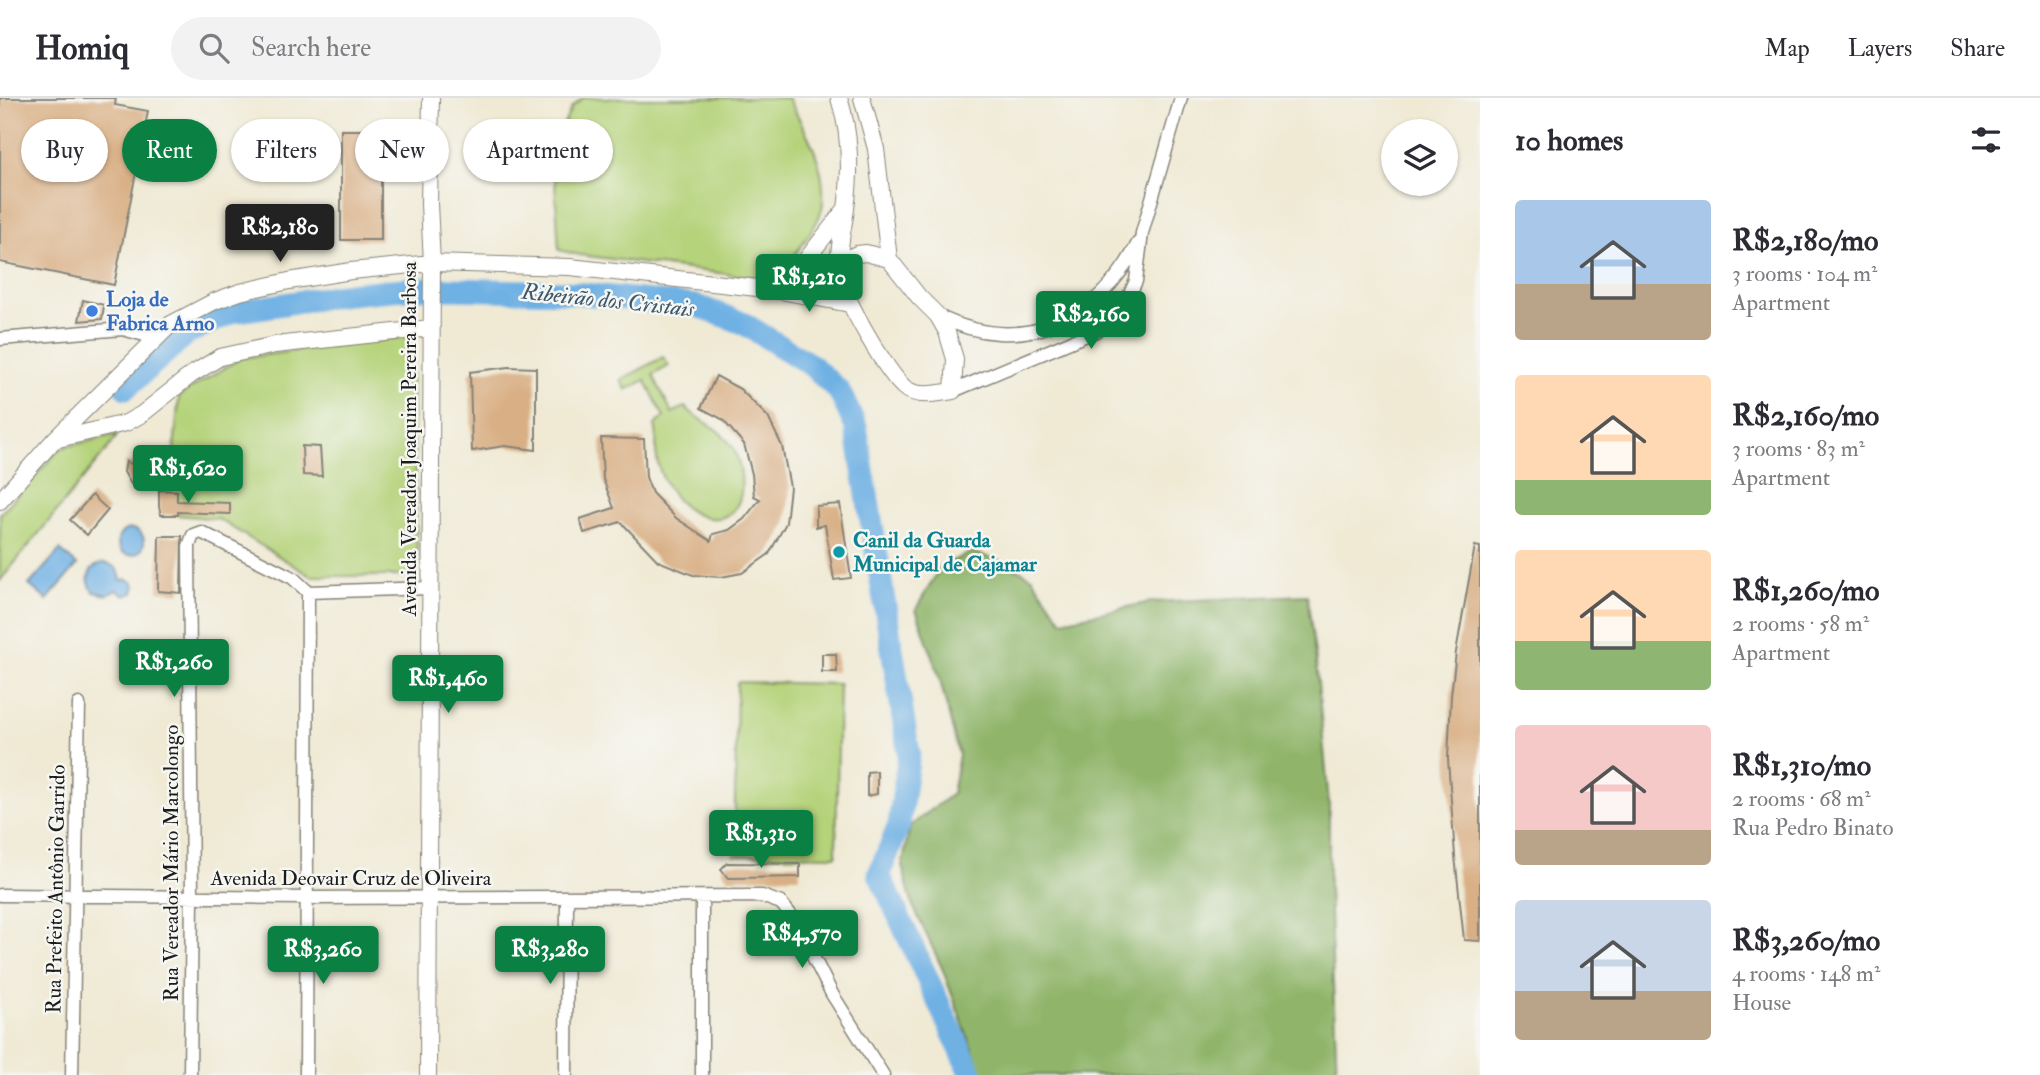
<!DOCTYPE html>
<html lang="en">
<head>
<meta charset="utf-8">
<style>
	:root { --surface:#fff; --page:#f2f2f3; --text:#2b2b33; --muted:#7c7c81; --line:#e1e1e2; --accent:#0b8043 }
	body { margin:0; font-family:"IM FELL Double Pica",serif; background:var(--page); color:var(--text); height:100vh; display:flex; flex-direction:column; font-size:26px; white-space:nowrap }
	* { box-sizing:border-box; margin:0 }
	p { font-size:23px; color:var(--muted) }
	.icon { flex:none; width:38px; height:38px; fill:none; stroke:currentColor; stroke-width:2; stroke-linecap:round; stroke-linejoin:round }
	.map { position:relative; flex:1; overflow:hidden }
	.sheet { display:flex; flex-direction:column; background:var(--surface); width:560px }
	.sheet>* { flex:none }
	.top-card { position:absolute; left:21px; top:21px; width:665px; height:63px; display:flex; gap:14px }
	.fabs { position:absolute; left:1381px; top:21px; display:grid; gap:14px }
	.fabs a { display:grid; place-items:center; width:77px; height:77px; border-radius:50%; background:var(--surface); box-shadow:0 2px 5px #0004; font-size:35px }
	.price { position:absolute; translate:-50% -60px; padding:0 16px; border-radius:7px; background:var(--accent); color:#fff; font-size:23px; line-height:46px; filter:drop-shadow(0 2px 4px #0008) }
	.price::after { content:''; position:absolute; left:50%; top:42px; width:21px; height:16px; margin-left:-10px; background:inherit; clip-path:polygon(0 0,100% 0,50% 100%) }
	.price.selected { background:#222; color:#fff }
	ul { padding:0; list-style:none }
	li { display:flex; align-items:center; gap:21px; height:175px; padding:0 35px }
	li span { display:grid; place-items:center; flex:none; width:196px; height:140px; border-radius:7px; color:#555 }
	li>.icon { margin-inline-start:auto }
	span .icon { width:84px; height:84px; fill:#fffc; stroke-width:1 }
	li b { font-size:30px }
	h2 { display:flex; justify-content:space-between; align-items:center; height:84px; padding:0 35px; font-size:30px }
	.pill { padding:0 24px; border-radius:32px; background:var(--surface); box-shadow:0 2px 5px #0004; font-size:24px; line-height:63px }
	.pill.selected { background:var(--accent); color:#fff }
	header { display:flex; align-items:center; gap:42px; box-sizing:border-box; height:98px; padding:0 35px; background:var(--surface); border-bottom:2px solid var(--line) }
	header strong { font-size:33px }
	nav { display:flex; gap:38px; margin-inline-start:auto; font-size:24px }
	.search { width:490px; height:63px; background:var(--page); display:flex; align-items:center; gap:18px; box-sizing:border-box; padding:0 24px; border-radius:38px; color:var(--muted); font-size:26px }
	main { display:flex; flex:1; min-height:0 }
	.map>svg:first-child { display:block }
	.green { fill:#b5d37a; stroke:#68784b; stroke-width:2 }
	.forest { fill:#90b56a; stroke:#566843; stroke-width:2 }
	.water { fill:#6fb1e4; stroke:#466680; stroke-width:2 }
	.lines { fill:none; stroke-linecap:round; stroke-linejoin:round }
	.river { stroke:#6fb1e4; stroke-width:23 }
	.building { fill:#d9b086 }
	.minor-casing { stroke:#868378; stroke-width:15 }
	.tertiary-casing { stroke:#868378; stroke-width:18 }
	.minor { stroke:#fff; stroke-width:12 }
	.tertiary { stroke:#fff; stroke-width:16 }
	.shop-dot { fill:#3f7fe0; stroke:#f6f6f2; stroke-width:2.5 }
	.culture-dot { fill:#0f9aa8; stroke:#f6f6f2; stroke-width:2.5 }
	.labels { text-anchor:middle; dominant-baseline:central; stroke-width:5; stroke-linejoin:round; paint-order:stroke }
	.shop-label { font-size:21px; font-weight:bold; fill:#366cbe; stroke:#f6f6f2; text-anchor:start }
	.street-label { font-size:21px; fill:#1c1c1c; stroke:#f6f6f2 }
	.culture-label { font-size:21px; font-weight:bold; fill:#0d838f; stroke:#f6f6f2; text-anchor:start }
	.water-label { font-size:23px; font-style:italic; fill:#3d586c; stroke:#f6f6f2 }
</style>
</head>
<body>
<header>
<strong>Homiq</strong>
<div class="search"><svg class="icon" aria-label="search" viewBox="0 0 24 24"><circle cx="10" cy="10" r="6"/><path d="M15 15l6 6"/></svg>Search here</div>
<nav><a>Map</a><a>Layers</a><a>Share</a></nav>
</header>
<main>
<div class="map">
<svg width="1480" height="977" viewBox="0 0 1480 977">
	<rect width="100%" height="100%" fill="#f6f6f2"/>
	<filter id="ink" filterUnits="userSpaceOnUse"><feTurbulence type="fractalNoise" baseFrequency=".0143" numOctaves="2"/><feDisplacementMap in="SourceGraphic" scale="14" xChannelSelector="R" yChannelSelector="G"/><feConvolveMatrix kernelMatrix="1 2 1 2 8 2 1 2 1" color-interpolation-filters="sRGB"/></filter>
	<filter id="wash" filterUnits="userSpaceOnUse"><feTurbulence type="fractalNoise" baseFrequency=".00686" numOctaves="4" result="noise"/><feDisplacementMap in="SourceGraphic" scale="28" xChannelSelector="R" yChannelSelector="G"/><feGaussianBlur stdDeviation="1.57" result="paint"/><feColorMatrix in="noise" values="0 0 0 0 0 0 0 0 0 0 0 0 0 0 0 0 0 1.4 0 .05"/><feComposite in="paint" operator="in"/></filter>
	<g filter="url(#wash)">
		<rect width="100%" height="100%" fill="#f0ead5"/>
		<!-- green -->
		<path class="green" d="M583 0H788C805 32 826 65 823 103 823 119 808 138 799 151 786 169 779 179 757 180L580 157 559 152 553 49 572 9Z
			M411 238 418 473 409 478H311L218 421 178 417 173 362 179 298 241 260Z
			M663 259 669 268 653 277 672 315 685 309C697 322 716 327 727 342 735 350 738 360 740 371 752 435 692 432 668 389 661 379 657 366 656 353 656 344 658 336 655 327L664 319 645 282 626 292 621 282Z
			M118 336 113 344 0 483V416L61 350Z
			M737 584 839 586 836 758 734 757Z"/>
		<!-- forest -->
		<path class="forest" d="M972 454 1006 465 1032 479 1062 523 1151 504 1307 497 1316 563 1329 706V790L1337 977H982L942 870 913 808 902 768 910 728 952 696 959 657 939 578 916 511 941 468Z"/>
		<!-- water -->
		<path class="water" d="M118 444a13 13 0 1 1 26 0a13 13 0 1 1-26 0Z
			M60 452 77 467 47 502 29 487Z
			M103 465C114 466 119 471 121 482 127 480 131 482 135 487L133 495 125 498 117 492 107 497 94 494C84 482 88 469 103 465Z"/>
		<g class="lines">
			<!-- river -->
			<path class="river" d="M126 290 188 235 232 214 348 196 414 190 565 194 697 208 743 225 811 267 839 293 856 329 909 656 899 727 879 776 972 977"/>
		</g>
		<g id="blocks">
			<!-- building -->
			<path class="building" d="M0 0H116L115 7 148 13 114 187 0 164Z
				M341 32H369L370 41 381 42V142H341Z
				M83 202 104 207 102 221 79 223Z
				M509 269 536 270V352L505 348 472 353 470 274Z
				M716 278 740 291 768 319 782 348 790 389 786 425 769 456 742 475 721 479 693 477 658 463 621 424 584 435 580 421 614 410 603 381 601 340 644 341 646 379 652 395 676 420 711 443 713 436 729 432 744 421 760 401 754 398 752 376 744 346 722 321 701 310Z
				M302 348 320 349 322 378 303 377Z
				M144 358 154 362 159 371 157 384 146 391H139L131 386 124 374 126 363 131 366 136 360Z
				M159 392 177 393V403L230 405V416L178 414V417H161L159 409Z
				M92 397 108 412 87 437 70 422Z
				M840 406 851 480 834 482 825 427 816 429V408Z
				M159 438H182L181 495 158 493Z
				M1475 448 1480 449V843L1464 842 1455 758 1448 661 1451 598 1456 554Z
				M822 556H836L837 574H822Z
				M877 673V696L867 698V674Z
				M727 765 800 766V779L728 780 721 771Z"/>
		</g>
	</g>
	<g filter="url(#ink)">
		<use href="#blocks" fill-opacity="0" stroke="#868378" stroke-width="2"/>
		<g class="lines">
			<defs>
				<path id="minor" d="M938 218C1021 259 1098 224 1138 145
					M0 241 123 231 155 240
					M953 293 1096 233 1116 217 1126 204 1136 183 1142 135 1181 0
					M308 494 429 490
					M0 797 307 800 762 798 781 805 794 821 832 896 883 977
					M702 799V977
					M72 977 79 606
					M190 977 192 799 189 448 193 437 201 434 293 480 308 494 306 977
					M566 977 567 799"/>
				<path id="tertiary" d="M862 0 876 51 889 161
					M784 184 802 167 844 113
					M775 192 857 156 866 155 889 161 919 199 938 218 947 234 955 261 953 293C938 295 920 300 906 291 889 279 842 197 839 176 837 154 843 133 846 111 851 73 851 37 839 0
					M54 342 126 325 142 316 191 277 220 259 275 247 431 230
					M0 403 54 342 171 226 215 203 240 194 289 183 351 173 432 165 570 169 775 192 850 206
					M428 977 432 165 429 106 431 0"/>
			</defs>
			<!-- minor casing -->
			<use href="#minor" class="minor-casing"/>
			<!-- tertiary casing -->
			<use href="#tertiary" class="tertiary-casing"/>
			<!-- minor -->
			<use href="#minor" class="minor"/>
			<!-- tertiary -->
			<use href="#tertiary" class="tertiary"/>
		</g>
	</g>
	<!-- markers -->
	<circle class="shop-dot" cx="92" cy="213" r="7"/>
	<circle class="culture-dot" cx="839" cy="454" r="7"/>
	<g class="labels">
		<!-- shop labels -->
		<g class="shop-label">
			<text x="106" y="201">Loja de<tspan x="106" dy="24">Fabrica Arno</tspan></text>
		</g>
		<!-- street labels -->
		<g class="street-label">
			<text transform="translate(409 341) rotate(-90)">Avenida Vereador Joaquim Pereira Barbosa</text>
			<text transform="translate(171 765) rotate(-90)">Rua Vereador Mário Marcolongo</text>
			<text x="351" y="780">Avenida Deovair Cruz de Oliveira</text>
			<text transform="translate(56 791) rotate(-89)">Rua Prefeito Antônio Garrido</text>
		</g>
		<!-- culture labels -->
		<g class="culture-label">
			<text x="853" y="442">Canil da Guarda<tspan x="853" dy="24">Municipal de Cajamar</tspan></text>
		</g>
		<!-- water labels -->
		<g class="water-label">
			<text transform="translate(608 202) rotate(6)">Ribeirão dos Cristais</text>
		</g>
	</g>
</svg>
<div class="fabs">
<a><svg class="icon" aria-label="layers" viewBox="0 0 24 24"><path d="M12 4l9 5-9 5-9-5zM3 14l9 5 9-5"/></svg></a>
</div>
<b class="price selected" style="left:280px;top:166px">R$2,180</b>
<b class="price" style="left:809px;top:216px">R$1,210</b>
<b class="price" style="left:1091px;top:253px">R$2,160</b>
<b class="price" style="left:188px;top:407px">R$1,620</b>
<b class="price" style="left:174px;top:601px">R$1,260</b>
<b class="price" style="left:448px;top:617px">R$1,460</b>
<b class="price" style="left:761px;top:772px">R$1,310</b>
<b class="price" style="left:802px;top:872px">R$4,570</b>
<b class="price" style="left:323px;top:888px">R$3,260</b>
<b class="price" style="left:550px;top:888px">R$3,280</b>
<div class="top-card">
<a class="pill">Buy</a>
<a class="pill selected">Rent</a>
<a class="pill">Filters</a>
<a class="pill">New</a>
<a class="pill">Apartment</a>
</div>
</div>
<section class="sheet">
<h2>10 homes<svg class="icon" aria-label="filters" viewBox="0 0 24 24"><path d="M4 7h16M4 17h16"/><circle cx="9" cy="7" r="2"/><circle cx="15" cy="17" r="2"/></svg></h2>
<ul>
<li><span style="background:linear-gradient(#a9c7e8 60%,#b9a48a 0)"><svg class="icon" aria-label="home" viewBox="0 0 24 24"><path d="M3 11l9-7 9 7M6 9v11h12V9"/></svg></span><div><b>R$2,180/mo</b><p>3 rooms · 104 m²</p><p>Apartment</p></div></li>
<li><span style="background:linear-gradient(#ffd9b3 75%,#8fb573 0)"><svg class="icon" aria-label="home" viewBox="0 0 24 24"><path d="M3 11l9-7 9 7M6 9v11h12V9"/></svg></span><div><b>R$2,160/mo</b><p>3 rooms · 83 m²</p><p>Apartment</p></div></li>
<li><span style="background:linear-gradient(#ffd9b3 65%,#8fb573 0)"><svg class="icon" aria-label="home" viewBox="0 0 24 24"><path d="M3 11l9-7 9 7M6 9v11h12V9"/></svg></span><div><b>R$1,260/mo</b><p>2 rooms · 58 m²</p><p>Apartment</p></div></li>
<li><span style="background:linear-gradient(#f6c9c9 75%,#b9a48a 0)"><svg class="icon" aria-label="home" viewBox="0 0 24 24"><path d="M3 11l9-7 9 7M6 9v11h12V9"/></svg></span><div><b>R$1,310/mo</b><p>2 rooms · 68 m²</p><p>Rua Pedro Binato</p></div></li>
<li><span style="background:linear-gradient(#c9d6e8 65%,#b9a48a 0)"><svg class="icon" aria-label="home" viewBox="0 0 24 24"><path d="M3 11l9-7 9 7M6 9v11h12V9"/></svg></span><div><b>R$3,260/mo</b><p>4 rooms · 148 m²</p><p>House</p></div></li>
</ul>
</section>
</main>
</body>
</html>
